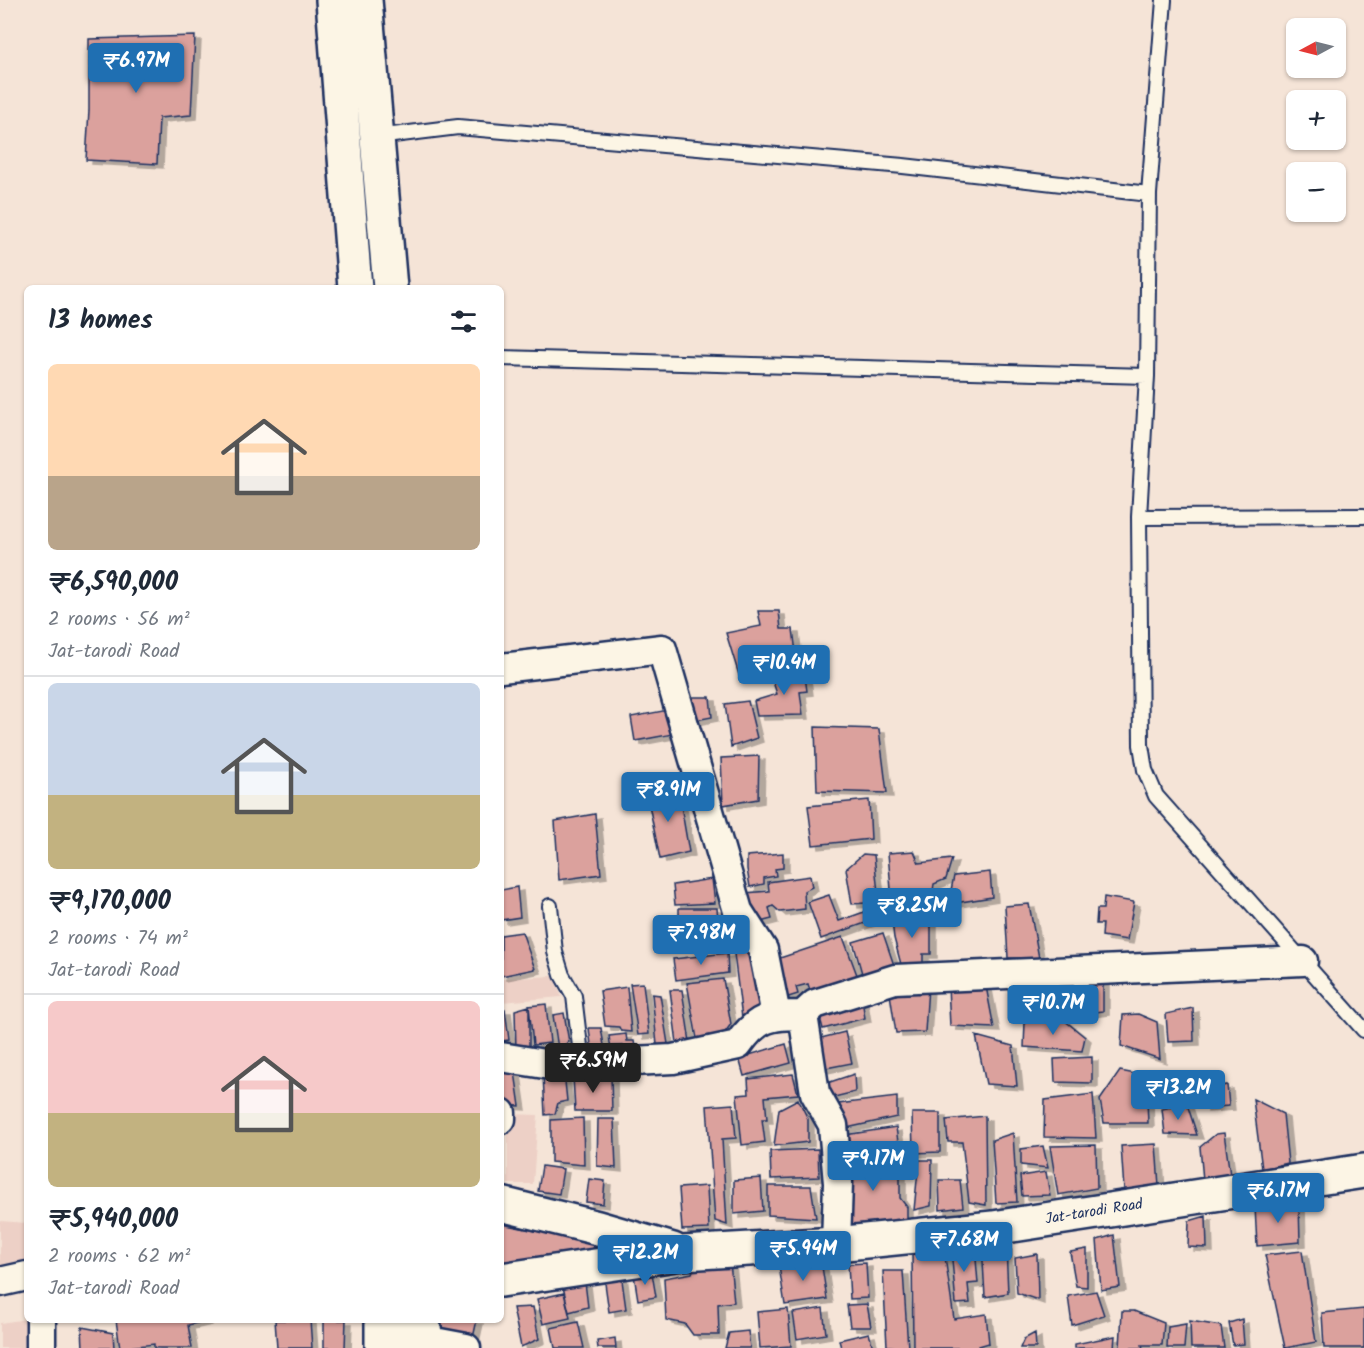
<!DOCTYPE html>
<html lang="en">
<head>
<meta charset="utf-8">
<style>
	:root { --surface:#fff; --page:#f2f2f3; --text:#1f2937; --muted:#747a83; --line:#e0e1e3; --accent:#1f6fb2 }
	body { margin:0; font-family:Kalam,sans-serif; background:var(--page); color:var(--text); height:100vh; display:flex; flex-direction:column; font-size:22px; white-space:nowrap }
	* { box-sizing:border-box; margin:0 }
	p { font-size:20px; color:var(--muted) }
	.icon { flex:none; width:33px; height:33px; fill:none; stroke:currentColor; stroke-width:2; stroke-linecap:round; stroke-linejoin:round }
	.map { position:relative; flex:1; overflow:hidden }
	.sheet { position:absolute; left:24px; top:285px; width:480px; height:1038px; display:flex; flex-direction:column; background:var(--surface); border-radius:9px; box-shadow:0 2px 4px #0004 }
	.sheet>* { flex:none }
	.needle { width:39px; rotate:263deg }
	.fabs { position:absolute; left:1286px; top:18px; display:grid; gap:12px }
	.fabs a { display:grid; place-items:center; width:60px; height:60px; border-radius:9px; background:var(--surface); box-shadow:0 2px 4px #0004; font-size:30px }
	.price { position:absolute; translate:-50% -51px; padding:0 14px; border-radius:6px; background:var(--accent); color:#fff; font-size:20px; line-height:39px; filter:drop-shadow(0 2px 3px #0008) }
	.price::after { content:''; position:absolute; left:50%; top:36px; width:18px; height:14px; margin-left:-9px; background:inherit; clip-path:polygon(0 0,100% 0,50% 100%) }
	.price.on { background:#222; color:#fff }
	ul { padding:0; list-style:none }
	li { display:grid; align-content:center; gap:12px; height:318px; padding:0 24px }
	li+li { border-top:2px solid var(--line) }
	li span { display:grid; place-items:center; height:186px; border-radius:9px; color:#555 }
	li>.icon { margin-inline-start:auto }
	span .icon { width:108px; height:108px; fill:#fffc; stroke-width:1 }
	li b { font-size:26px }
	h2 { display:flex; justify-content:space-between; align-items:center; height:72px; padding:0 24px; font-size:26px }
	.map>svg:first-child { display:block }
	.built { fill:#edd0c6 }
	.building { fill:#dba19d; stroke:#1b2f5e; stroke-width:1.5; filter:url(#shadow) }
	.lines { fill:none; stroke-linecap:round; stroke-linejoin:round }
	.lane-casing { stroke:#1b2f5e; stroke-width:18 }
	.street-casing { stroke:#1b2f5e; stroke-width:33 }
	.secondary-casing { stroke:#1b2f5e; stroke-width:38 }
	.lane { stroke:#fcf5e5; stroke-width:14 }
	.street { stroke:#fcf5e5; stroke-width:28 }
	.secondary { stroke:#fcf5e5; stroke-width:33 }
	.labels { text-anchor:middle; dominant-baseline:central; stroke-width:6; stroke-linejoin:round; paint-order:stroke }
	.street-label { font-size:15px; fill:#1b2f5e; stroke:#fcf5e5 }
</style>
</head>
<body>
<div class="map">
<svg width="1364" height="1348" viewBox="0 0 1364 1348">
	<defs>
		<filter id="shadow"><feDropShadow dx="6" dy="4" stdDeviation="0" flood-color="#0004"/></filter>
	</defs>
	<rect width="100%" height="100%" fill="#f5e4d7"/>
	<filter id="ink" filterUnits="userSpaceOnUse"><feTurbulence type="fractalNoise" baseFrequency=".0167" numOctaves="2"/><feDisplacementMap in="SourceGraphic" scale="12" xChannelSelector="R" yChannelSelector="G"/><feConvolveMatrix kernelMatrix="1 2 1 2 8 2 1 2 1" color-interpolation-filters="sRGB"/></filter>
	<g filter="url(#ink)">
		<!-- built -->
		<path class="built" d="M553 976 562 997 501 1002V979Z
			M508 1114 538 1115 533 1184H508Z
			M0 1221 27 1223V1270L0 1274Z
			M27 1319 36 1348H0V1323Z"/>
		<!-- building -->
		<path class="building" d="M195 36 191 115 159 118 157 164 86 160 89 110V39Z
			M758 611H779L781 629H793L797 661 739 675 726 633 761 626Z
			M804 669 807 691 800 692 803 715 757 716 754 701 777 694 771 676Z
			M682 697H710L712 717 686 722Z
			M748 701 757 738 731 747 725 704Z
			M668 710 673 734 635 741 631 717Z
			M815 727 879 729 887 793 817 791Z
			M759 756 758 799 723 805 721 758Z
			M678 788 689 852 660 859 647 795Z
			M869 800 871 839 813 845 808 806Z
			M595 814 601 874 559 880 555 821Z
			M914 851 919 863 952 859 946 879 934 884 931 905 892 902 888 853Z
			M783 853V868L775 869 776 876 764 878V884L750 887 747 869V856Z
			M863 854 874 855 879 902 852 904 846 869Z
			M990 872 992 897 948 904 954 876Z
			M810 876 812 887 804 891 805 909 780 912 773 906 769 908 772 919 756 923 745 893 769 891 768 882Z
			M712 879 715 903 675 905 673 885Z
			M517 887 520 917 501 920V890Z
			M829 895 839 921 864 912 868 922 821 939 808 902Z
			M1104 897 1134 902 1127 940 1102 936 1103 924H1096L1097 909H1103Z
			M1029 904 1039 958H1008L1005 906Z
			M679 908H717L718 919 679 924Z
			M891 913H931V954H923V971L903 972 894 938Z
			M718 925 721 943 665 949 664 934Z
			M522 932 535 969 501 976V935Z
			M883 933 897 974 865 984 853 942Z
			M843 937 860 983 813 1000 808 984 796 987 798 994 779 1000 771 961Z
			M753 945 765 1014 742 1018 733 946Z
			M727 953 728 973 676 980 673 959Z
			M1052 975H1103V1011L1060 1016Z
			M723 979 731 1024 721 1038 697 1039 687 983Z
			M1046 980 1051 1016 1030 1015 1021 983Z
			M985 981 994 1028 950 1026 948 986Z
			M643 983 649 1034 638 1035 630 984Z
			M627 987 631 1032 621 1031 619 1027 605 1026 600 991Z
			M928 987 925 1032 896 1033 890 994Z
			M670 990H682L690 1042 677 1043Z
			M652 994 660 995 668 1044 657 1045Z
			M861 994 865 1018 823 1029 818 1010Z
			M546 1004 550 1043 533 1045 529 1006Z
			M529 1006V1049L516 1051 515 1010Z
			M1193 1008 1194 1041 1168 1042 1166 1014Z
			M501 1009H505L509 1040 501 1041Z
			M564 1013 569 1042 558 1049 553 1015Z
			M1138 1014 1157 1022 1160 1059 1121 1046 1123 1015Z
			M1064 1020 1085 1037 1082 1051 1024 1047 1025 1022Z
			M589 1028H601L605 1051 591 1045Z
			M845 1032 852 1063 821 1069 817 1039Z
			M626 1034 627 1041H634L635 1047 611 1050 609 1036Z
			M976 1036 1013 1046 1017 1086 986 1084Z
			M786 1044 791 1063 744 1076 739 1058Z
			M1092 1057V1083L1055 1082 1054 1059Z
			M501 1071 515 1072 520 1106 501 1105Z
			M1120 1071 1146 1076 1148 1123H1104L1100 1100Z
			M564 1072 567 1101 558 1103 555 1114 545 1115 543 1074Z
			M793 1074 798 1094 765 1097 767 1119H762L765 1142 742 1145 737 1095 749 1094 748 1079Z
			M854 1074 855 1092 822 1100 821 1085Z
			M573 1077H611L612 1111H575Z
			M1227 1085 1229 1106 1202 1108V1090Z
			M1093 1094 1096 1138 1044 1137 1045 1100Z
			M897 1097V1117L842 1129 838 1104Z
			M798 1099 808 1119V1142L774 1146 779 1109Z
			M1253 1099 1283 1114 1288 1163 1262 1169Z
			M733 1104 736 1138 722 1139 727 1225 715 1221 707 1106Z
			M1187 1104 1197 1135 1165 1134 1162 1109Z
			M912 1113H940V1152L913 1153Z
			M985 1116 986 1205 969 1202 962 1142H948L946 1120Z
			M583 1118 584 1165 551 1162V1120Z
			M598 1119H614L616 1168 597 1166Z
			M896 1127 898 1142 847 1150 845 1135Z
			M1013 1133 1017 1202 996 1203 992 1140Z
			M1224 1133 1230 1175 1203 1180 1200 1147 1216 1134Z
			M1156 1144 1159 1186 1124 1190 1121 1146Z
			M1096 1145 1097 1188 1058 1195 1050 1146Z
			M1043 1146 1048 1168 1021 1165V1149Z
			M818 1149 819 1177 771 1179 770 1151Z
			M875 1153 880 1166H900V1198L907 1207V1222L850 1225 844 1157Z
			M919 1160H932L931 1206 914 1210Z
			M542 1166 563 1169 559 1194 538 1191Z
			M1046 1172 1050 1195 1022 1196 1020 1176Z
			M761 1178 763 1211 734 1214V1180Z
			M589 1179 605 1181 603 1204 586 1202Z
			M939 1180H960L963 1207 940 1210Z
			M707 1186 709 1229 682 1230 679 1188Z
			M768 1186H811L816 1218 768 1215Z
			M1299 1203 1300 1242 1257 1246 1255 1207Z
			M1206 1216 1207 1248 1188 1247 1189 1221Z
			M501 1224 592 1242 596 1255 501 1263Z
			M1114 1235 1120 1287 1101 1290 1097 1240Z
			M982 1244 1006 1246 1008 1293 985 1297Z
			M975 1247 978 1283 968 1284 970 1303 956 1304 951 1249Z
			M1087 1249V1287L1076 1286 1070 1252Z
			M912 1250H944L954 1319 986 1314 989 1343 979 1346 980 1348H913Z
			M1302 1251 1316 1342 1285 1348 1265 1255Z
			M1037 1254 1038 1300 1017 1293 1015 1258Z
			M821 1260 827 1299 785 1305 779 1266Z
			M730 1262 734 1302 718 1304 719 1335H693L685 1324 666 1320 664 1278 692 1273 695 1265Z
			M866 1263 868 1298 850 1299 848 1264Z
			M883 1271H903L908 1348 887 1346Z
			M621 1273 626 1309 609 1312 604 1276Z
			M652 1273 656 1297 638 1300 634 1275Z
			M585 1282 588 1307 569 1312 563 1287Z
			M1096 1291 1104 1315 1072 1325 1068 1296Z
			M564 1293 570 1318 543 1324 537 1299Z
			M867 1304 871 1327H850L847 1305Z
			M533 1307 539 1339 521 1347 513 1308Z
			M823 1308 826 1334 797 1339 793 1313Z
			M788 1309 791 1346 760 1348 757 1312Z
			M1364 1309V1348H1324L1322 1313Z
			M1122 1311H1134L1164 1323 1162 1345H1142L1143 1348H1120Z
			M1242 1319 1244 1344 1233 1345 1229 1323Z
			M116 1320H206V1321L188 1325 192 1348H154V1344L120 1348Z
			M275 1320H310L312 1348H277Z
			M324 1320H346L345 1348H324Z
			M436 1320H477L473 1338 434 1329Z
			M1190 1321 1221 1326 1224 1348H1191Z
			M578 1322 584 1348H555L551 1328Z
			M1186 1324 1184 1348H1167L1168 1327Z
			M82 1327 113 1333 114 1348H83Z
			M748 1331 750 1348H725L729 1333Z
			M869 1333 873 1348H841L839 1340Z
			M1035 1333 1036 1348H1020L1024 1339Z
			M1115 1336 1114 1348H1075V1344Z
			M615 1338 616 1348H598L597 1341Z"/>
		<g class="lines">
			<defs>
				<path id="lane" d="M1164 0 1149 194 1147 376 1139 517 1141 745 1145 770 1156 796 1364 1030
					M377 137 458 127 903 166 1149 194
					M501 358 1147 376
					M1139 517 1364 516
					M550 906 555 952 562 975 574 996 582 1063"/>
				<path id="street" d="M501 668 662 649 738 911 763 950 776 1015
					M803 1015 815 1004 895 979 1303 961
					M501 1057 551 1065 673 1059 738 1045C757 1017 770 1015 803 1015L815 1093 833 1125 838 1183 836 1244
					M501 1119V1113
					M0 1282 27 1276
					M425 1320 429 1341 466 1348
					M41 1348V1320"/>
				<path id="secondary" d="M333 0 355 288
					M365 0 390 288
					M501 1204 598 1228 673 1250
					M501 1280 683 1253 836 1244 993 1228 1364 1171
					M382 1320V1348
					M411 1348V1320"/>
			</defs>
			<!-- lane casing -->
			<use href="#lane" class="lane-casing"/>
			<!-- street casing -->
			<use href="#street" class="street-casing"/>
			<!-- secondary casing -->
			<use href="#secondary" class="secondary-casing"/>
			<!-- lane -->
			<use href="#lane" class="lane"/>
			<!-- street -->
			<use href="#street" class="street"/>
			<!-- secondary -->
			<use href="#secondary" class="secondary"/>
		</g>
	</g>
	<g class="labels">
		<!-- street labels -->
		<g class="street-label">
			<text transform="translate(1094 1212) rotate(-9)">Jat-tarodi Road</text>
		</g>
	</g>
</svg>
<div class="fabs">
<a><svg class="needle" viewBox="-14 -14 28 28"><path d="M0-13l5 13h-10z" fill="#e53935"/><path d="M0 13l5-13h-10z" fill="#747a83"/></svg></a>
<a>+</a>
<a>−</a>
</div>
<b class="price" style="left:136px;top:94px">₹6.97M</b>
<b class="price" style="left:784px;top:696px">₹10.4M</b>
<b class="price" style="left:668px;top:823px">₹8.91M</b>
<b class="price" style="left:912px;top:939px">₹8.25M</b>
<b class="price" style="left:701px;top:966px">₹7.98M</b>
<b class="price" style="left:1053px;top:1036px">₹10.7M</b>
<b class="price on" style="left:593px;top:1094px">₹6.59M</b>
<b class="price" style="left:1178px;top:1121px">₹13.2M</b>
<b class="price" style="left:873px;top:1192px">₹9.17M</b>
<b class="price" style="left:1278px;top:1224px">₹6.17M</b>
<b class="price" style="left:964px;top:1273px">₹7.68M</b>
<b class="price" style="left:803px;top:1282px">₹5.94M</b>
<b class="price" style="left:645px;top:1286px">₹12.2M</b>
<section class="sheet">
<h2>13 homes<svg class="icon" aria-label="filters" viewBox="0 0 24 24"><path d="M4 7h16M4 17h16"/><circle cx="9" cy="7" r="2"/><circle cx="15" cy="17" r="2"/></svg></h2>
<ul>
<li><span style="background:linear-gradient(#ffd9b3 60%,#b9a48a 0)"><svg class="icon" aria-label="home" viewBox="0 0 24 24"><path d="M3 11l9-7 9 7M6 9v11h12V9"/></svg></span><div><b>₹6,590,000</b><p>2 rooms · 56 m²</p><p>Jat-tarodi Road</p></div></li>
<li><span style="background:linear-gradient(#c9d6e8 60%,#c2b280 0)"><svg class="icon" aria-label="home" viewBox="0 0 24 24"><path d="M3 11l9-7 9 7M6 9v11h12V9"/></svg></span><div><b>₹9,170,000</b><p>2 rooms · 74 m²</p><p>Jat-tarodi Road</p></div></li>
<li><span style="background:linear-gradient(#f6c9c9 60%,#c2b280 0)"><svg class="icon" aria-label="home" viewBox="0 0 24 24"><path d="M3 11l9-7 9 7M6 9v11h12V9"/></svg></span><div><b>₹5,940,000</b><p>2 rooms · 62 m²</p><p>Jat-tarodi Road</p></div></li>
</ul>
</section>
</div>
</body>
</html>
